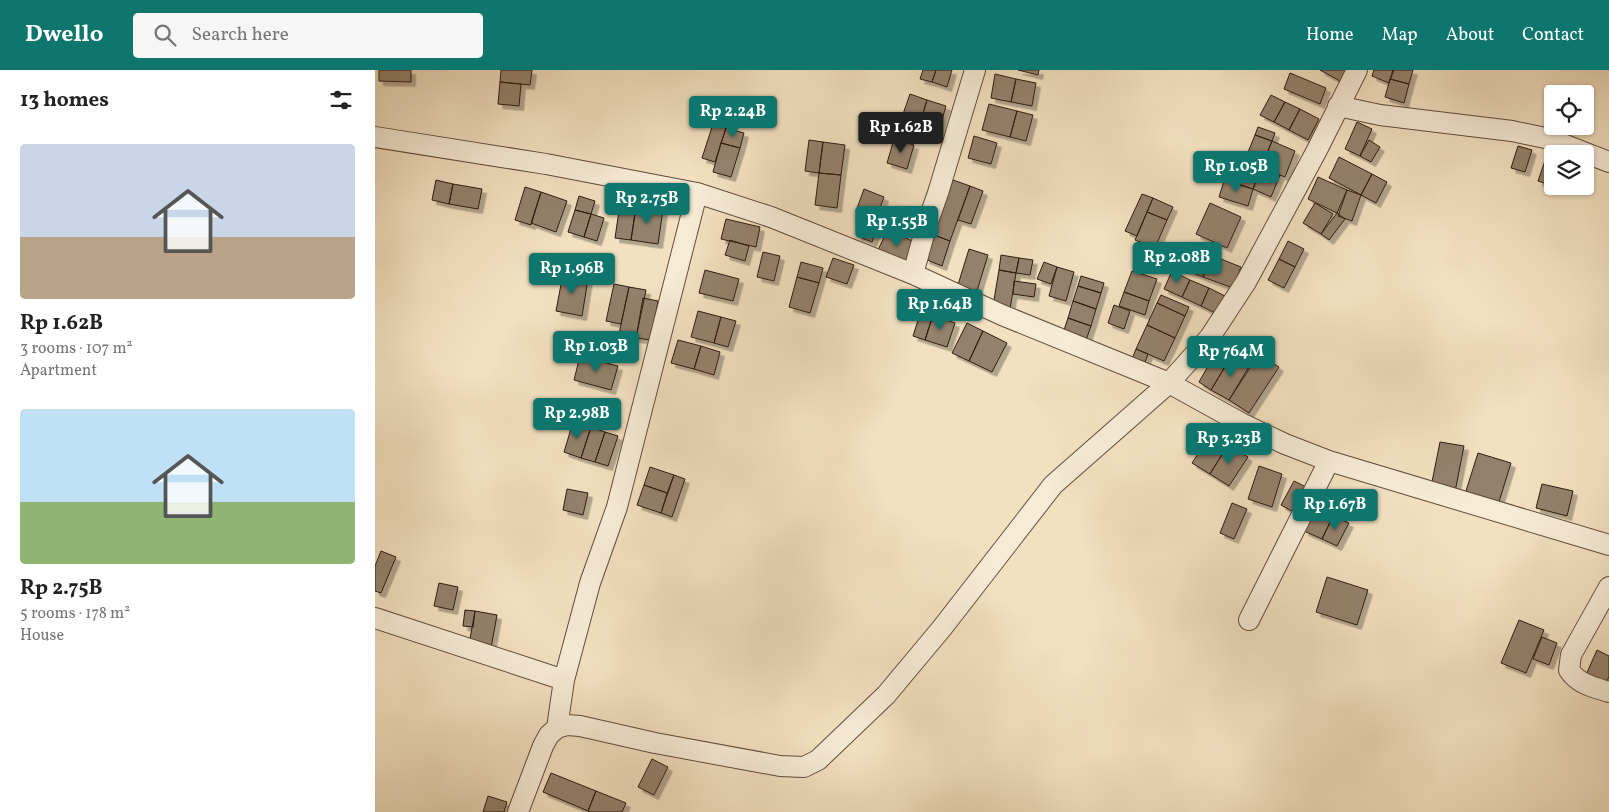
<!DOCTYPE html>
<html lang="en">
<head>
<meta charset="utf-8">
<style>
	:root { --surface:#fff; --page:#f6f6f6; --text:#222; --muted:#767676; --accent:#0f766e }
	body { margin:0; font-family:Vollkorn,serif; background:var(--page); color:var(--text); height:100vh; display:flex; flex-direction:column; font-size:19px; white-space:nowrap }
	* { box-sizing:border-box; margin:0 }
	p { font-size:16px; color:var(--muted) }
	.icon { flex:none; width:28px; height:28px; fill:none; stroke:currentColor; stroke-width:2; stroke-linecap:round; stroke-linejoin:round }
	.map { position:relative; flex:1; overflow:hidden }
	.sheet { display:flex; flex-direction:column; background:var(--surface); width:375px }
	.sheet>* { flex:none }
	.tools { position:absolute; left:1169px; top:15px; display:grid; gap:10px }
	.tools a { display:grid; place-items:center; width:50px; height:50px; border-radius:5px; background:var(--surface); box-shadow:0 1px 4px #0004; font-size:25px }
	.price { position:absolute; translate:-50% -42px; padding:0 11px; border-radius:5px; background:var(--accent); color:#fff; font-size:16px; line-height:32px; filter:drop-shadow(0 1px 2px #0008) }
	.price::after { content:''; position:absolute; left:50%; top:30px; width:15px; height:11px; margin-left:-8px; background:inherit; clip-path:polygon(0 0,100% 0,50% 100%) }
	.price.active { background:#222; color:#fff }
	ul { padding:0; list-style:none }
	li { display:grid; align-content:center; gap:10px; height:265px; padding:0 20px }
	li span { display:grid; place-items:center; height:155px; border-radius:5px; color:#555 }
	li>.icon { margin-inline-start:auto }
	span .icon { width:90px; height:90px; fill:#fffc; stroke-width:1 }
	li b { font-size:21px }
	h2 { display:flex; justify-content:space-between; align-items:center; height:60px; padding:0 20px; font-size:21px }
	header { display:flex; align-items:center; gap:30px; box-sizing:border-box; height:70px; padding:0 25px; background:var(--accent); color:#fff }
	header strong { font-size:24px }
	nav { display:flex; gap:28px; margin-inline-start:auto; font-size:18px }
	.search { width:350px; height:45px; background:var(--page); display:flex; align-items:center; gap:12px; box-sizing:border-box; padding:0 18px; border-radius:5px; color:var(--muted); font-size:19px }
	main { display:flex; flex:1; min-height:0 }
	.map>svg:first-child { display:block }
	.building { fill:#94816c; stroke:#2f1b10; filter:url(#shadow) }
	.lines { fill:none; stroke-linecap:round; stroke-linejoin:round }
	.minor-casing { stroke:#604c3c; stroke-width:22 }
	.minor { stroke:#f7ebd6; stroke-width:20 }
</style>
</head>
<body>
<header>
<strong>Dwello</strong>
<div class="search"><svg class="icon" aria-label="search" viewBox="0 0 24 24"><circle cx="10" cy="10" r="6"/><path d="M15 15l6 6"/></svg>Search here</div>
<nav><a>Home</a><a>Map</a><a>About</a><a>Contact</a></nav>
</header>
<main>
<section class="sheet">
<h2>13 homes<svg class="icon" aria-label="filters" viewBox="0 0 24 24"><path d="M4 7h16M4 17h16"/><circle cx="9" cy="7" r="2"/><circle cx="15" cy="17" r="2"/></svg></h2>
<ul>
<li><span style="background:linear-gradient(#c9d6e8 60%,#b9a48a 0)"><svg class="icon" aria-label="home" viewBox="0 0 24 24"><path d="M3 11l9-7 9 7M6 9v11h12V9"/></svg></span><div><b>Rp 1.62B</b><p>3 rooms · 107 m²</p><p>Apartment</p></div></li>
<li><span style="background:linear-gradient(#bfe0f5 60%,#8fb573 0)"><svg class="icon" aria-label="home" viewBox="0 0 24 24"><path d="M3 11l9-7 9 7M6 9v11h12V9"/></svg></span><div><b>Rp 2.75B</b><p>5 rooms · 178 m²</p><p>House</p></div></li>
</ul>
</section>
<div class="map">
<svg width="1234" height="742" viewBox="0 0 1234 742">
	<defs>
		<filter id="shadow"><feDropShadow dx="4.5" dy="4.5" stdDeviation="0" flood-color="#0004"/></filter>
	</defs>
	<rect width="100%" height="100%" fill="#f2e0c0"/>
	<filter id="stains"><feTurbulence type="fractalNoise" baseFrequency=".004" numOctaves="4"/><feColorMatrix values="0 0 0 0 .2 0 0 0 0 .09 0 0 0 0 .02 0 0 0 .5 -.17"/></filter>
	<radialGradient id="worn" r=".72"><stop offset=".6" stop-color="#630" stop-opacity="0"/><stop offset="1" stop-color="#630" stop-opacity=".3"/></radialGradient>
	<!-- building -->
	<path class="building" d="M4 0H36V12L4 11Z
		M126 0H157L155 15 125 12Z
		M548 0H561L557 12 545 9Z
		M561 0H577L572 17 557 12Z
		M643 0H664L663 5Z
		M945 0H971L965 11Z
		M999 0H1019L1014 13 997 6Z
		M1018 0H1038L1034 14 1015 9Z
		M915 3 951 18 945 34 909 19Z
		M620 4 641 9 636 32 616 28Z
		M641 9 661 13 657 36 636 32Z
		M1015 9 1034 14 1029 33 1010 27Z
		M125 12 146 14 144 36 123 34Z
		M535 24 552 30 545 53 527 47Z
		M896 25 910 32 899 52 885 45Z
		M552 30 571 36 564 60 545 53Z
		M910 32 925 39 914 60 899 52Z
		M614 34 642 41 635 67 607 60Z
		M925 39 944 49 933 70 914 60Z
		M642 41 658 45 651 71 635 67Z
		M527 47 545 53 540 66 523 61Z
		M982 52 997 59 985 86 970 79Z
		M338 54 351 58 340 92 327 88Z
		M883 57 900 63 897 71 880 65Z
		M351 58 369 63 365 78 346 73Z
		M880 65 897 71 886 98 869 92Z
		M599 66 622 73 616 94 593 88Z
		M519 69 539 75 532 99 512 93Z
		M434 70 448 72 444 103 430 101Z
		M994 70 1005 77 996 92 985 86Z
		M897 71 920 81 910 107 886 98Z
		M448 72 470 75 466 105 444 103Z
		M346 73 365 78 356 107 338 102Z
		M1143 76 1157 80 1150 102 1136 98Z
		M1173 82 1180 84H1178V116L1163 111Z
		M964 87 997 104 986 125 954 108Z
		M869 92 886 98 878 119 861 113Z
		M886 98 905 105 896 127 878 119Z
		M444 103 466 105 462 138 440 135Z
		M997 104 1012 112 1001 133 986 125Z
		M943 107 972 120 962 143 933 129Z
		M61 110 78 114 74 134 57 130Z
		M578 110 595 116 575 171 559 165Z
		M849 111 878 119 873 136 844 127Z
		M78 114 107 119 103 139 74 134Z
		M595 116 608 121 596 154 583 150Z
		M150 117 166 122 156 155 140 150Z
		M489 119 509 127 501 149 481 141Z
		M972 120 986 125 977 151 963 146Z
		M166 122 192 131 181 162 156 153Z
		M767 124 778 128 762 166 750 161Z
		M204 126 220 131 216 144 200 140Z
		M778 128 798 137 792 150 772 142Z
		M835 133 866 147 852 178 821 164Z
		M940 133 958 144 946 164 928 153Z
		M245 134 261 137 256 170 240 168Z
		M261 137 288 140 283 174 256 170Z
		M200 140 216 144 209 167 193 162Z
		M772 142 792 150 780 178 760 170Z
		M962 143 970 149 954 170 946 164Z
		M216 144 229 148 222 171 209 167Z
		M351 149 385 157 381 177 346 169Z
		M487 152 503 157 497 172 482 166Z
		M513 159 543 174 531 197 502 182Z
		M559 165 575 171 567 196 550 189Z
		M355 170 374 176 370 191 350 185Z
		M913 171 929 179 920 197 904 189Z
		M814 177 836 185 828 207 806 198Z
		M594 179 613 185 601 224 582 218Z
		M388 182 405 186 399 211 382 207Z
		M626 185 644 188 641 203 624 200Z
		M836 185 866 197 858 218 828 207Z
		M458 188 479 195 472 214 451 207Z
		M644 188 658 190 655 205 641 203Z
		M904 189 920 197 909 218 893 210Z
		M426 192 448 198 444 213 422 207Z
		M669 192 682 197 676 214 662 209Z
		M682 197 699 202 691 231 674 226Z
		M330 200 364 209 358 231 324 223Z
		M624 200 641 203 635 239 618 236Z
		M757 201 782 209 774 231 749 222Z
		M797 201 815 210 807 227 789 219Z
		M188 204 213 209 207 246 181 241Z
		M706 206 729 213 726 223 703 216Z
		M422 207 444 213 435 243 414 237Z
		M815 210 834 218 826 236 807 227Z
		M639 211 661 214 659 227 638 224Z
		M239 214 254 217 246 254 231 251Z
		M703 216 726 223 721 239 698 231Z
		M254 217 271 220 261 268 244 264Z
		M834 218 854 228 846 246 826 236Z
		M749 222 774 231 770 245 744 236Z
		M786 225 814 237 810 246 782 233Z
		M268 228 283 231 276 270 261 268Z
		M698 231 721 239 716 256 693 248Z
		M782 233 810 246 800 268 772 255Z
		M739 235 755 241 749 259 733 253Z
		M323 241 346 247 339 273 316 267Z
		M546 241 558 245 550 270 538 266Z
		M558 245 580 253 572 277 550 270Z
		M346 247 361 251 353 277 339 273Z
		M693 248 716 256 710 273 687 266Z
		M592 253 608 261 594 291 577 283Z
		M772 255 800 268 789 291 761 279Z
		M608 261 632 273 617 302 594 291Z
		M303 270 326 276 319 299 296 293Z
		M326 276 345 282 339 305 319 299Z
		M844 277 857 285 836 320 824 312Z
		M761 279 773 284 769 295 757 289Z
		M884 284 904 297 874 343 854 330Z
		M857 285 875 295 854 330 836 320Z
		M205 286 243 296 236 320 199 310Z
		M198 352 216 357 206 388 189 382Z
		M216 357 230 362 220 392 206 388Z
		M230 362 243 366 233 396 220 392Z
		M836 364 853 375 835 404 817 393Z
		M1065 372 1089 376 1080 422 1056 417Z
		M853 375 873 387 854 416 835 404Z
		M1103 383 1136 393 1123 435 1090 424Z
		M884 396 907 404 897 437 873 429Z
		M275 397 299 405 292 423 269 415Z
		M299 405 310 409 297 447 286 443Z
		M919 411 935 419 922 444 906 435Z
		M1167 414 1198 421 1192 446 1161 438Z
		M269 415 292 423 286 443 262 435Z
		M192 419 213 423 208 445 188 440Z
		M944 427 963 436 947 469 929 461Z
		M857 433 872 439 859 469 845 463Z
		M958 446 974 453 962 476 947 469Z
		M6 481 21 487 6 523 0 521V496Z
		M952 507 993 520 982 555 941 542Z
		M64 513 83 517 78 540 59 536Z
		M90 540 100 541 98 557 88 556Z
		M100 541 122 545 116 578 94 574Z
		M1144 550 1169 560 1151 603 1126 593Z
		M1167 567 1182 573 1174 595 1158 589Z
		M1222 580 1234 586V607L1230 615 1210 607Z
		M277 689 293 697 279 725 263 717Z
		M176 703 221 721 213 741 168 722Z
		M221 721 251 733 247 742H217L213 741Z
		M113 726 132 732 129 742H108Z"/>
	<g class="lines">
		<defs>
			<path id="minor" d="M963 36 1005 45 1137 61 1175 69 1234 92
				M0 67 171 94 322 123 396 147 538 204 627 245 794 313 868 354 910 374 954 391 1234 475
				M538 204 551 157 563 123 600 0
				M1234 517 1196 585 1194 600C1203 614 1218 617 1234 622
				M0 548 189 610
				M874 550 954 391
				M182 658 189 610 215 513 242 437 322 123
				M143 742 168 676 174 665 182 658 192 655 205 656 280 673 405 696 429 697 443 690 511 625 567 558 678 415 794 313 835 267 871 212 942 80 982 0"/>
		</defs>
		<!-- minor casing -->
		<use href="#minor" class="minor-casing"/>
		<!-- minor -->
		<use href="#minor" class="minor"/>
	</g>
	<rect width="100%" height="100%" filter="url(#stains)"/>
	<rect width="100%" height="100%" fill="url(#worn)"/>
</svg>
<div class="tools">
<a><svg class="icon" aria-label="locate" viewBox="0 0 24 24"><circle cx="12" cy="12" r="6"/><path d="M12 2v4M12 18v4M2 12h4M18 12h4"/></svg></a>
<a><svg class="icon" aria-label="layers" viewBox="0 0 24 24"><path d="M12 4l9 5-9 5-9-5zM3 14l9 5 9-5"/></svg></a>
</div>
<b class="price" style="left:358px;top:68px">Rp 2.24B</b>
<b class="price active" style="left:526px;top:84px">Rp 1.62B</b>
<b class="price" style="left:861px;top:123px">Rp 1.05B</b>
<b class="price" style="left:272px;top:155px">Rp 2.75B</b>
<b class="price" style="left:522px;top:178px">Rp 1.55B</b>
<b class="price" style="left:802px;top:214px">Rp 2.08B</b>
<b class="price" style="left:197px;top:225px">Rp 1.96B</b>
<b class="price" style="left:565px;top:261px">Rp 1.64B</b>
<b class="price" style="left:221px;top:303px">Rp 1.03B</b>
<b class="price" style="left:856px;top:308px">Rp 764M</b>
<b class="price" style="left:202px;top:370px">Rp 2.98B</b>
<b class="price" style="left:854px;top:395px">Rp 3.23B</b>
<b class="price" style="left:960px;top:461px">Rp 1.67B</b>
</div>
</main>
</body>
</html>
